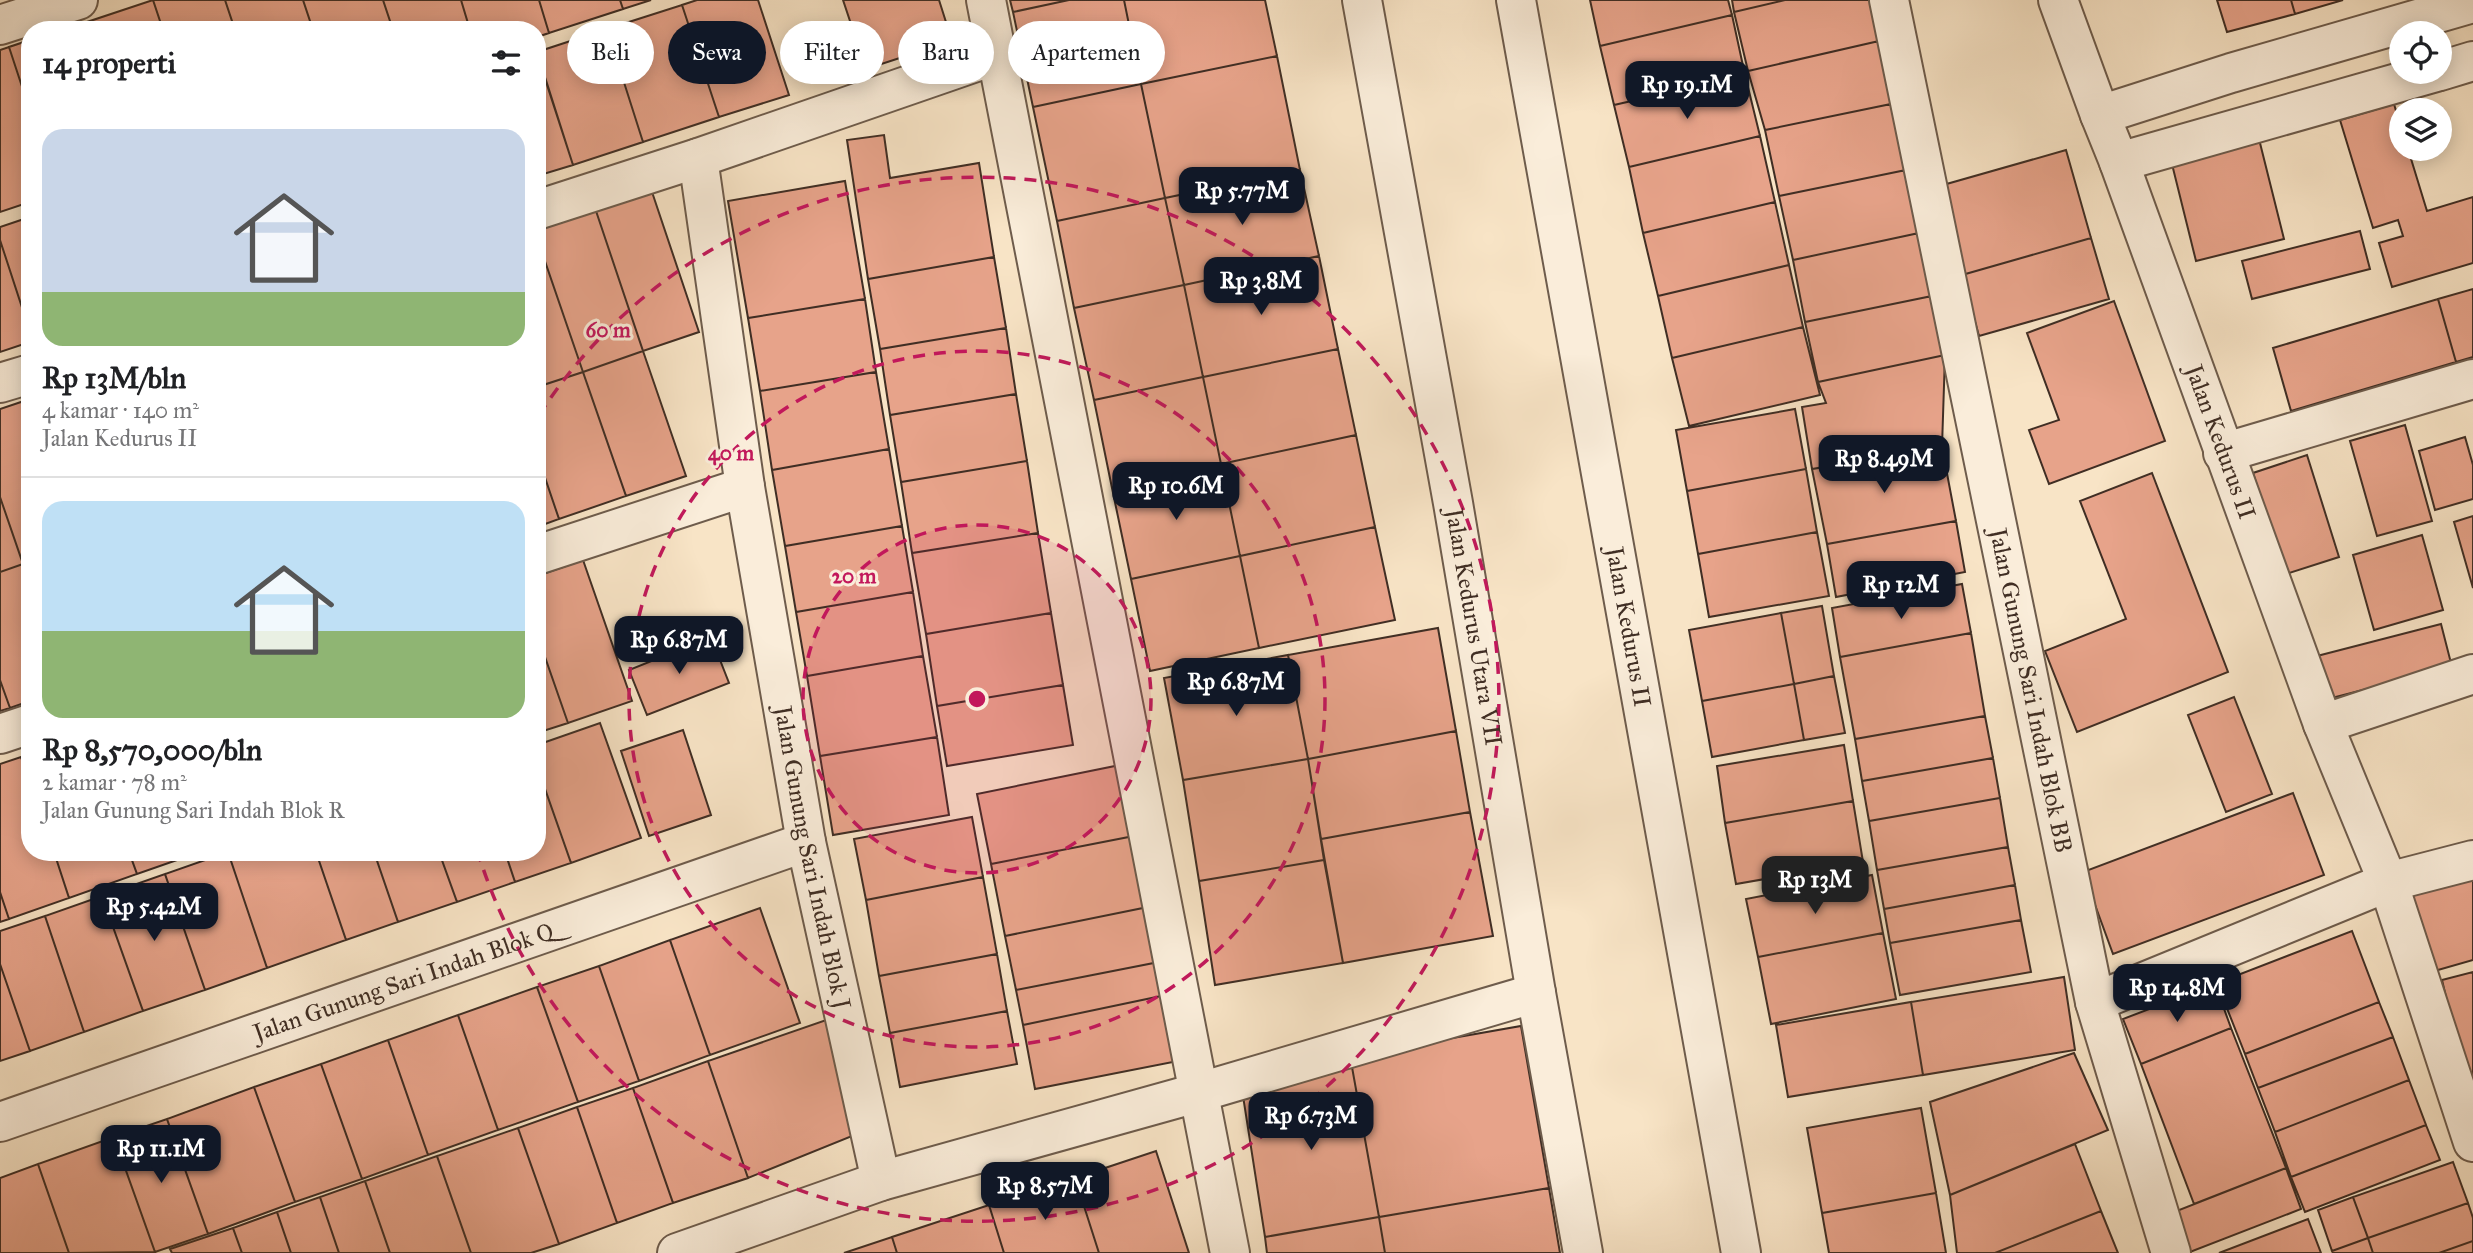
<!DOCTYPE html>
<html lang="id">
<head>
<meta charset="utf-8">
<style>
	:root { --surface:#fff; --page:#f2f2f2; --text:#202124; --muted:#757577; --line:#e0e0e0; --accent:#111827 }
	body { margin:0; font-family:"IM FELL Great Primer",serif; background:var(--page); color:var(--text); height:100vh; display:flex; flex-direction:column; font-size:26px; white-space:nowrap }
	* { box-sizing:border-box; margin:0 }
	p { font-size:23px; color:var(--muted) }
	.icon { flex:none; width:38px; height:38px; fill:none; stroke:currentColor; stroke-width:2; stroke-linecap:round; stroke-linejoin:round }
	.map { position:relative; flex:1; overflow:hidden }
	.details { position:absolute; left:21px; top:21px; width:525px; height:840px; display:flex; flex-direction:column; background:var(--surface); border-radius:28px; box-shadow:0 4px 18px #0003 }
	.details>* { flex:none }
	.top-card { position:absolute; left:567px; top:21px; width:665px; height:63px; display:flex; gap:14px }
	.fabs { position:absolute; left:2389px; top:21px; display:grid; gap:14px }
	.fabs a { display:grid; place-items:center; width:63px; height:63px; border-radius:50%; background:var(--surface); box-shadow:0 4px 18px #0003; font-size:35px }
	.price { position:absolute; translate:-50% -60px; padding:0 16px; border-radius:14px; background:var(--accent); color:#fff; font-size:23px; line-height:46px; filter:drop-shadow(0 2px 4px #0008) }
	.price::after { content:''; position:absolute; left:50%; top:42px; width:21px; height:16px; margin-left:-10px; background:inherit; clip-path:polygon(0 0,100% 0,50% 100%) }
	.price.current { background:#222; color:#fff }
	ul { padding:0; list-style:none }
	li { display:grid; align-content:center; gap:14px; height:371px; padding:0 21px }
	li+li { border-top:2px solid var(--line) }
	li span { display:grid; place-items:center; height:217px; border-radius:21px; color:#555 }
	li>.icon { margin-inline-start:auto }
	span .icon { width:126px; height:126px; fill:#fffc; stroke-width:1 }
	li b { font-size:30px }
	h2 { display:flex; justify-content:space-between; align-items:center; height:84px; padding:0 21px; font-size:30px }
	.pill { padding:0 24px; border-radius:32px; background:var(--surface); box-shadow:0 4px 18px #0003; font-size:24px; line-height:63px }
	.pill.current { background:var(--accent); color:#fff }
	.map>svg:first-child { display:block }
	.building { fill:#e7a38a; stroke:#402e24; stroke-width:2 }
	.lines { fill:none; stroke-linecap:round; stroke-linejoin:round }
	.minor-casing { stroke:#6e5c4c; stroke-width:42 }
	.minor { stroke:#faedda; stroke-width:38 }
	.ring { fill:none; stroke:#c2185b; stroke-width:3.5; stroke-dasharray:12 9 }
	.labels { text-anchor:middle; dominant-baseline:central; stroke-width:6; stroke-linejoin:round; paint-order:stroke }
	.street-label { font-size:24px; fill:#402e24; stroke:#faedda }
	.centre { fill:#c2185b; stroke:#faedda; stroke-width:3.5 }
	.ring-label { font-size:21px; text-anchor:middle; font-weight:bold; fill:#c2185b; stroke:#faedda; stroke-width:6; stroke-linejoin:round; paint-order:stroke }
</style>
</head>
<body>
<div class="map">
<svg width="2473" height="1253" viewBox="0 0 2473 1253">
	<rect width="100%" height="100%" fill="#f8e4c6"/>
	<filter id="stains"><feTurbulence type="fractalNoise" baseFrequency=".00286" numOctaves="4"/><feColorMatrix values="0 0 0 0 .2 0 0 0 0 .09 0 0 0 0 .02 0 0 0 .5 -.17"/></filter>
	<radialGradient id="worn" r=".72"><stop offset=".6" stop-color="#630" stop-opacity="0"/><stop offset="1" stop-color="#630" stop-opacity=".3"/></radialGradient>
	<!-- building -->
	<path class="building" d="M153 0H225L235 30H163Z
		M153 0 163 30H83L81 24Z
		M225 0H303L313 30H235Z
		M303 0H383L393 30H313Z
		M383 0H461L470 30H393Z
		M461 0H539L549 33 537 37V30H470Z
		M539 0H620L623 9 549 33Z
		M620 0H651L623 9Z
		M697 0H758L789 95 719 117 682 5Z
		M843 0H939L952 41 866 69Z
		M1010 0H1069L1013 12Z
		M1069 0H1124L1141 84 1033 107 1013 12Z
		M1124 0H1265L1277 56 1141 84Z
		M1590 0H1728L1732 15 1600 46Z
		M1732 0H1785L1734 12Z
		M1785 0H1870L1879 41 1748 71 1734 12Z
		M2217 0H2291L2295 14 2227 32Z
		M2291 0H2343L2295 14Z
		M682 5 719 117 643 142 607 29Z
		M1732 15 1745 75 1614 105 1600 46Z
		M607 29 643 142 573 165 537 52Z
		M30 40V111L9 47Z
		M1879 41 1891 104 1765 130 1748 71Z
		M9 47 30 111V202L0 212V50Z
		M537 54 573 165 537 176Z
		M1277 56 1300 170 1165 198 1141 84Z
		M1745 75 1760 136 1629 167 1614 105Z
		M1141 84 1165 198 1057 221 1033 107Z
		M1891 104 1906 170 1779 196 1765 130Z
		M2394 104 2401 128V149H2408L2427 211 2473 197V263L2392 287 2379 243 2403 236 2398 220 2373 228 2340 120Z
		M2256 127 2284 239 2196 261 2168 148Z
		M884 135 890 178 979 163 994 257 868 279 847 140Z
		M1760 136 1775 202 1643 233 1629 167Z
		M2066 150 2091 238 1962 275 1936 187Z
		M1300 170 1319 256 1184 285 1165 198Z
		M1906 170 1919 233 1793 260 1779 196Z
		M845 181 865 299 748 318 728 201Z
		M650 186 699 332 643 351 594 205Z
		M1165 198 1184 285 1074 308 1057 221Z
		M1775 202 1789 265 1658 296 1643 233Z
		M594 205 643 351 583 372 537 238V225Z
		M30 217V332L0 240V227Z
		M2360 231 2370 269 2252 299 2242 261Z
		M1919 233 1932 296 1805 322 1793 260Z
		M537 238 583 372 537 387Z
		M2091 238 2109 299 1979 336 1962 275Z
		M0 240 30 332V342L0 352Z
		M1319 256 1338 349 1203 377 1184 285Z
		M994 257 1006 328 880 349 868 279Z
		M1789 265 1803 327 1672 358 1658 296Z
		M1184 285 1203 377 1094 400 1074 308Z
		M2473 289V357L2456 362 2438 299Z
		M1932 296 1945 355 1818 382 1805 322Z
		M865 299 876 372 760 391 748 318Z
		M2438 299 2456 362 2291 411 2273 348Z
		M2114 301 2165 441 2049 484 2029 430 2059 420 2027 333Z
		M1803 327 1820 395 1689 426 1672 358Z
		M1006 328 1016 394 890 415 880 349Z
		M1338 349 1356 435 1221 464 1203 377Z
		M643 351 686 476 626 496 583 372Z
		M1945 355 1942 447 1812 469 1802 407 1826 403 1818 382Z
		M583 372 626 496 559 519 537 454V387Z
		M876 372 889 449 772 470 760 391Z
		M1203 377 1221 464 1112 488 1094 400Z
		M1016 394 1027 461 901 482 890 415Z
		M30 399V562L23 564 0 497V409Z
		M1795 409 1806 469 1687 491 1676 430Z
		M2405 425 2432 521 2377 536 2350 441Z
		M1356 435 1375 527 1240 556 1221 464Z
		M2465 437 2473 465V499L2435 510 2419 451Z
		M1942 447 1956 521 1827 544 1812 469Z
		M889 449 902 526 785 546 772 470Z
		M537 454 559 519 537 527Z
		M2307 455 2339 557 2286 574 2253 473Z
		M1027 461 1038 533 912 553 901 482Z
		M1221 464 1240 556 1131 579 1112 488Z
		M1806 469 1817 532 1698 554 1687 491Z
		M2152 473 2228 672 2077 732 2045 651 2126 619 2080 501Z
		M0 497 23 564 0 572Z
		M2473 516V588L2454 522Z
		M1956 521 1965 572 1836 597 1827 544Z
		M902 526 913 592 796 612 785 546Z
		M1375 527 1395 620 1259 648 1240 556Z
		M1817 532 1829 596 1709 617 1698 554Z
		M1038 533 1051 613 926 634 912 553Z
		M2422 535 2443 610 2374 630 2353 555Z
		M1240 556 1259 648 1150 671 1131 579Z
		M583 560 632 701 568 723 537 634V576Z
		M30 562V584L23 564Z
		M23 564 30 584V701L10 708 0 680V572Z
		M1962 584 1971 633 1840 657 1832 608Z
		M913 592 923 656 807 676 796 612Z
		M1822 606 1834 676 1794 684 1781 613Z
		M1051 613 1063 685 937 706 926 634Z
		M1781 613 1794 684 1702 701 1689 630Z
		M2441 624 2452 667 2328 699 2317 656Z
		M1438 628 1456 731 1308 759 1288 655Z
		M1971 633 1985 716 1855 739 1840 657Z
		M537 634 568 723 537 733Z
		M711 637 729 683 647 715 629 670Z
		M1288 655 1308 759 1183 780 1164 678Z
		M923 656 937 737 820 756 807 676Z
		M1834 676 1845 733 1804 740 1794 684Z
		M0 680 10 708 0 711Z
		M1794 684 1804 740 1712 757 1702 701Z
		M1063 685 1073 745 947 766 937 706Z
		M2234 697 2272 794 2226 812 2188 715Z
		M1985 716 1993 758 1862 781 1855 739Z
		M600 723 641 838 571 863 537 766V745Z
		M683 730 711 815 649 836 621 751Z
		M1456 731 1470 812 1321 839 1308 759Z
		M937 737 949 815 833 835 820 756Z
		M1844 745 1853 801 1725 823 1717 766Z
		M30 754V782L21 757Z
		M21 757 30 782V852H54L69 898 9 919 0 892V764Z
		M1993 758 2000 798 1869 821 1862 781Z
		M1308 759 1324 860 1199 881 1183 780Z
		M1120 765 1134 836 991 864 977 794Z
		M537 766 571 863 515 882 505 852H537Z
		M2293 793 2324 875 2113 954 2083 872Z
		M2000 798 2008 847 1877 870 1869 821Z
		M1853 801 1863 862 1736 884 1725 823Z
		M1470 812 1493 936 1343 963 1321 839Z
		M972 817 983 877 866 900 854 839Z
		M1134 836 1148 907 1005 936 991 864Z
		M2008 847 2015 885 1884 909 1877 870Z
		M54 852H129L137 874 69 898Z
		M129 852H200L137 874Z
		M228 852H316L346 940 267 968Z
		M228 852 267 968 205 990 165 874Z
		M316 852H374L398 922 346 940Z
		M374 852H439L457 902 398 922Z
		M439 852H505L515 882 457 902Z
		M1324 860 1343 963 1215 985 1199 881Z
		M2473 864V960L2424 974 2399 885Z
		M165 874 205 990 143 1011 102 896Z
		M1872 875 1883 933 1758 957 1746 899Z
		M983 877 997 954 879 976 866 900Z
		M2015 885 2021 920 1890 943 1884 909Z
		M0 892 9 919 0 922Z
		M102 896 143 1011 84 1032 45 916Z
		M1148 907 1159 962 1016 990 1005 936Z
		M760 908 800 1023 710 1055 670 940Z
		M45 916 84 1032 30 1051 0 964V931Z
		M2021 920 2031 972 1900 995 1890 943Z
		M2352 931 2379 1002 2245 1054 2217 983Z
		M1883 933 1896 999 1771 1024 1758 957Z
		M670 940 710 1055 639 1081 599 966Z
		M997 954 1007 1011 890 1033 879 976Z
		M1159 962 1166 995 1023 1025 1016 990Z
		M0 964 30 1051 0 1061Z
		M599 966 639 1081 578 1102 537 987Z
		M2473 972V1076L2465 1078 2442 980Z
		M2064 977 2075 1050 1923 1075 1911 1002Z
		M2215 984 2231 1028 2141 1064 2123 1019Z
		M537 987 578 1102 498 1130 458 1015Z
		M1166 995 1178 1061 1035 1089 1023 1025Z
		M1911 1002 1923 1075 1788 1097 1776 1025Z
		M2379 1002 2393 1037 2258 1088 2245 1054Z
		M1007 1011 1017 1064 900 1087 890 1033Z
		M458 1015 498 1130 428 1155 388 1040Z
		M832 1018 867 1130 748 1178 708 1061Z
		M1521 1026 1549 1188 1379 1217 1350 1056Z
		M2231 1028 2286 1168 2194 1204 2141 1064Z
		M2393 1037 2409 1080 2275 1132 2258 1088Z
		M388 1040 428 1155 362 1179 321 1064Z
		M2074 1053 2108 1130 1950 1195 1930 1102Z
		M1350 1056 1379 1217 1265 1237 1243 1096Z
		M708 1061 748 1178 673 1203 633 1088Z
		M321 1064 362 1179 295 1202 254 1087Z
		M2409 1080 2426 1125 2291 1177 2275 1132Z
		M254 1087 295 1202 208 1234 167 1119Z
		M633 1088 673 1203 617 1223 577 1107Z
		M577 1107 617 1223 559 1244 518 1128Z
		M1921 1108 1936 1193 1822 1213 1807 1128Z
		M167 1119 208 1234 155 1252 114 1137Z
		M2426 1125 2440 1160 2305 1212 2291 1177Z
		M518 1128 559 1244 531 1253H471L437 1156Z
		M114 1137 155 1252 69 1253 38 1164Z
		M2075 1144 2101 1211 1995 1253H1957L1950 1195Z
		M1156 1151 1189 1253H1099L1075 1178Z
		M437 1156 471 1253H390L365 1181Z
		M2453 1162 2468 1203 2368 1238 2353 1197Z
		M38 1164 69 1253H0V1178Z
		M2286 1168 2301 1209 2190 1252 2174 1212Z
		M1075 1178 1099 1253H1004L989 1205Z
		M365 1181 390 1253H339L320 1197Z
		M1549 1188 1560 1253H1385L1379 1217Z
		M1936 1193 1946 1253H1829L1822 1213Z
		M320 1197 339 1253H291L277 1212Z
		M2353 1197 2368 1238 2332 1251 2318 1210Z
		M2468 1203 2473 1218V1241L2439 1253H2373L2368 1238Z
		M989 1205 1004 1253H897L892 1237Z
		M2101 1211 2118 1253H1995Z
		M277 1212 291 1253H242L233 1228Z
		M1379 1217 1385 1253H1267L1265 1237Z
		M2308 1219 2321 1253H2219Z
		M233 1228 242 1253H172L170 1249Z
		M892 1237 897 1253H844Z
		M2368 1238 2373 1253H2333L2332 1251Z
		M2473 1241V1253H2439Z"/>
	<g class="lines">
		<defs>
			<g id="minor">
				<path d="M986 0 1230 1253"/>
				<path id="s1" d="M1362 0 1453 503 1536 993 1583 1253"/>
				<path id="s2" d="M1516 0 1741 1253"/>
				<path id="s3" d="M1889 0 2095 1002 2171 1253"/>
				<path id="s4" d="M2058 0 2100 115 2119 162 2323 724 2388 882 2473 1142"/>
				<path d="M0 25 78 0"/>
				<path d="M2440 71 2473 61"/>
				<path d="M2100 115 2231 73 2473 3"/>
				<path id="s5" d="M698 158 745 487 806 842 881 1181"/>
				<path d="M2119 162 2436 72"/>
				<path d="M537 210 698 158 996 55"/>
				<path d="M0 383 30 374"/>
				<path d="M2223 453 2473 379"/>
				<path d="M537 555 745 487"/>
				<path d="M2323 724 2473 674"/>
				<path d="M0 734 30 724"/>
				<path d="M2095 1002 2388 882 2473 860"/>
				<path id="s6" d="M0 1122 806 842"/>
				<path d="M677 1253 881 1181 1200 1092 1536 993"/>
			</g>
		</defs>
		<!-- minor casing -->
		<use href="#minor" class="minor-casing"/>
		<!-- minor -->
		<use href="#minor" class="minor"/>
	</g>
	<!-- distance rings -->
	<circle cx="977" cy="699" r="174" fill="#c2185b" fill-opacity=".12"/>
	<g class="ring">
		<circle cx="977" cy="699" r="174"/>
		<circle cx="977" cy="699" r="348"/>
		<path d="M539 415A522 522 0 1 1 479 856"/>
	</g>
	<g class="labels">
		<!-- street labels -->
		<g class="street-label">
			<text stroke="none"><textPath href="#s4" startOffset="471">Jalan Kedurus II</textPath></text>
			<text stroke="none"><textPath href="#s1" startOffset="637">Jalan Kedurus Utara VII</textPath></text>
			<text stroke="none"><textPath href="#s2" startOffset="637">Jalan Kedurus II</textPath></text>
			<text stroke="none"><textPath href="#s3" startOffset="705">Jalan Gunung Sari Indah Blok BB</textPath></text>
			<text stroke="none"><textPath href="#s5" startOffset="709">Jalan Gunung Sari Indah Blok J</textPath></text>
			<text stroke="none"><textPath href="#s6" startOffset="427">Jalan Gunung Sari Indah Blok Q</textPath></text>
		</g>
	</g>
	<circle cx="977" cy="699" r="10" class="centre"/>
	<g class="ring-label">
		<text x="608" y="337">60 m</text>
		<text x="731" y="460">40 m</text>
		<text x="854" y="583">20 m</text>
	</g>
	<rect width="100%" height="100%" filter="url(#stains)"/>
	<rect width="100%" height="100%" fill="url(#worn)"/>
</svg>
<div class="fabs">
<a><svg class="icon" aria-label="locate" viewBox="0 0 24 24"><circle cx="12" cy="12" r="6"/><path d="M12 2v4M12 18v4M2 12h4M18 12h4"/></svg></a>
<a><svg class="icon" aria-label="layers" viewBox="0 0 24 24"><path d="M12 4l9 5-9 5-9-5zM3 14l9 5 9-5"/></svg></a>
</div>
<b class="price" style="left:1687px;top:121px">Rp 19.1M</b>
<b class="price" style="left:1242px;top:227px">Rp 5.77M</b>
<b class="price" style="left:1261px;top:317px">Rp 3.8M</b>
<b class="price" style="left:1884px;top:495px">Rp 8.49M</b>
<b class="price" style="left:1176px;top:522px">Rp 10.6M</b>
<b class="price" style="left:1901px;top:621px">Rp 12M</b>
<b class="price" style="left:679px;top:676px">Rp 6.87M</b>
<b class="price" style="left:1236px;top:718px">Rp 6.87M</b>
<b class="price current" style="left:1815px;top:916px">Rp 13M</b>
<b class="price" style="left:154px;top:943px">Rp 5.42M</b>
<b class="price" style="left:2177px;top:1024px">Rp 14.8M</b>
<b class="price" style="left:1311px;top:1152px">Rp 6.73M</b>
<b class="price" style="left:161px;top:1185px">Rp 11.1M</b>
<b class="price" style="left:1045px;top:1222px">Rp 8.57M</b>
<div class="top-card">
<a class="pill">Beli</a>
<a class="pill current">Sewa</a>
<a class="pill">Filter</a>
<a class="pill">Baru</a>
<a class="pill">Apartemen</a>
</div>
<section class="details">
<h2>14 properti<svg class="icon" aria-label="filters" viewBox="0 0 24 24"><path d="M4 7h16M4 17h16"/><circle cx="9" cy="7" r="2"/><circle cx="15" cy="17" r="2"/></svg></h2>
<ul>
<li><span style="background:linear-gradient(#c9d6e8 75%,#8fb573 0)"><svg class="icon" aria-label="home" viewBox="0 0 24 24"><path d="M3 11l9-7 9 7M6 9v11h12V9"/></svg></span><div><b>Rp 13M/bln</b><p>4 kamar · 140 m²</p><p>Jalan Kedurus II</p></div></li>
<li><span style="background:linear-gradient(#bfe0f5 60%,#8fb573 0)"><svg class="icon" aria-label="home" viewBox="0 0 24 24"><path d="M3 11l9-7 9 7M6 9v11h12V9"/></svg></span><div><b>Rp 8,570,000/bln</b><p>2 kamar · 78 m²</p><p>Jalan Gunung Sari Indah Blok R</p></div></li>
</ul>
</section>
</div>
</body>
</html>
